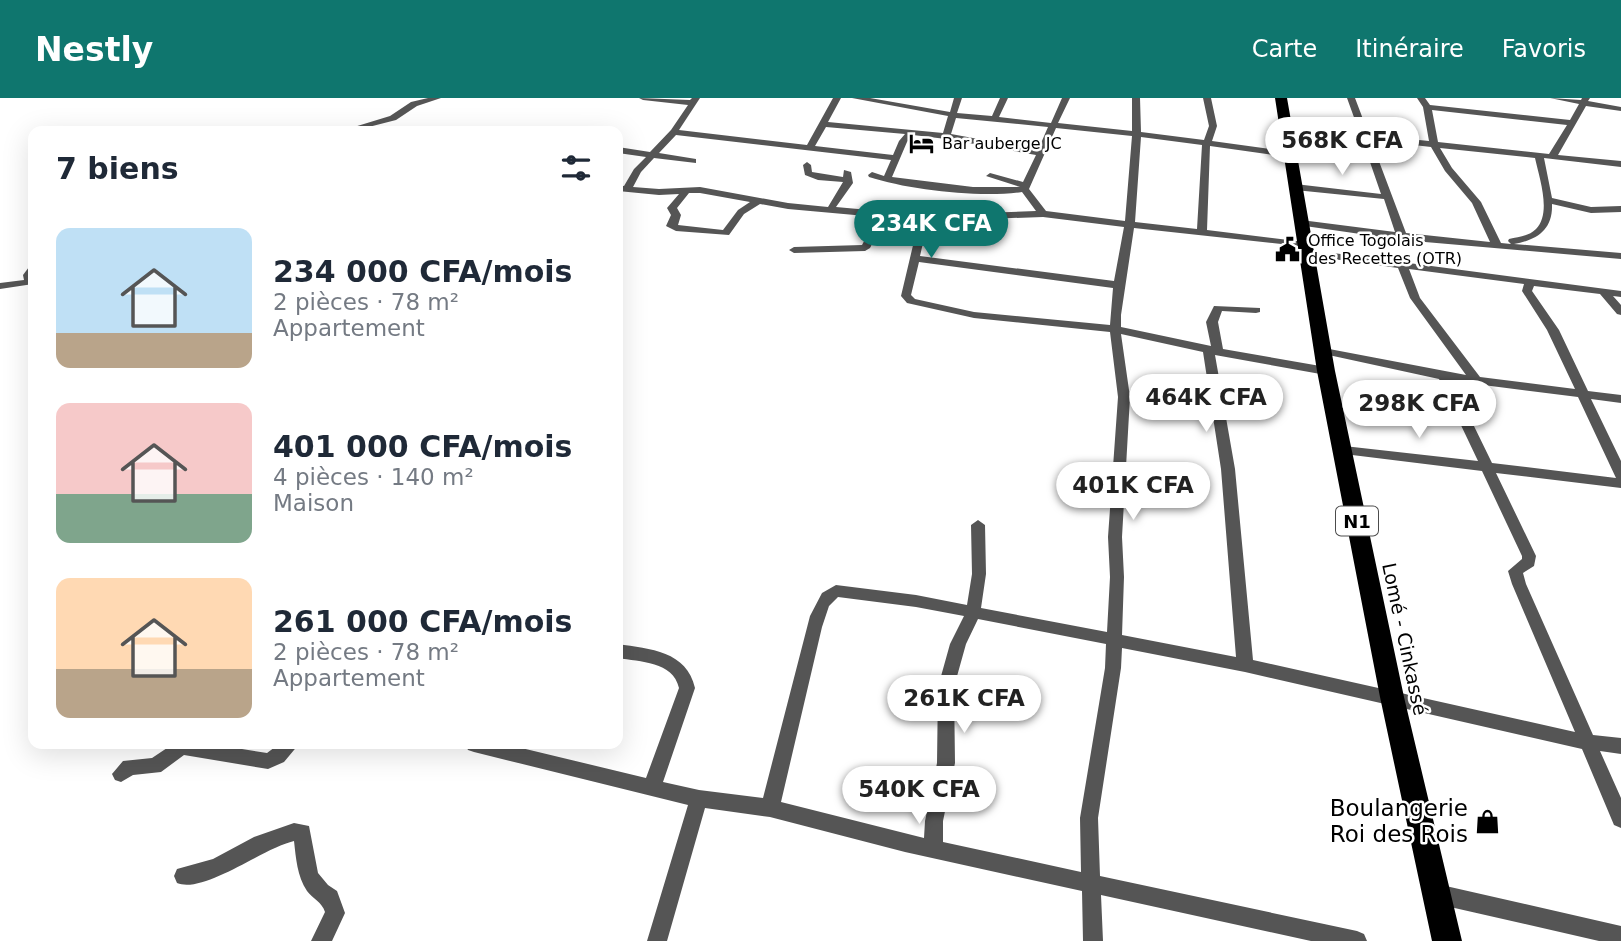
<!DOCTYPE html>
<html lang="fr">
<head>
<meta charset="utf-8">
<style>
	:root { --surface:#fff; --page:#f6f6f7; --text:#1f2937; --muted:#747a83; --accent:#0f766e }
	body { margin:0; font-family:"DejaVu Sans",sans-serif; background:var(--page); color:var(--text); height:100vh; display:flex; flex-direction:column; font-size:26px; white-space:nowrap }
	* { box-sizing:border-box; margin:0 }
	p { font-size:23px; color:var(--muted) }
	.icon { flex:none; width:38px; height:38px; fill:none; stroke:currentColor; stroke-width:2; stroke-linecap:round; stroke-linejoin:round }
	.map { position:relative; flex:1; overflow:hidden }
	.panel { position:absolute; left:28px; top:28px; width:595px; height:623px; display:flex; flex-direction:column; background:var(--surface); border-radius:14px; box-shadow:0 7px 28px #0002 }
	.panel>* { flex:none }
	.price { position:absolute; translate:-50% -60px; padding:0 16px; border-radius:24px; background:#fff; color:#222; font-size:23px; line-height:46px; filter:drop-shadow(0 2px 4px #0008) }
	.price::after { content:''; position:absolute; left:50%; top:42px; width:21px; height:16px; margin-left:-10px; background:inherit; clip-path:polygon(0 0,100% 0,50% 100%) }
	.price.selected { background:var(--accent); color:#fff }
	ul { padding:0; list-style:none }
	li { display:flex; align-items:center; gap:21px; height:175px; padding:0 28px }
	li span { display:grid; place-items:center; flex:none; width:196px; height:140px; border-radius:14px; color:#555 }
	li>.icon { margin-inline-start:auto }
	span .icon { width:84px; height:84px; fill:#fffc; stroke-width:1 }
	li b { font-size:30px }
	h2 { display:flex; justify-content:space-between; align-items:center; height:84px; padding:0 28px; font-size:30px }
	header { display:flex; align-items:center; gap:42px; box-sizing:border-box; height:98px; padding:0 35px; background:var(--accent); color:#fff }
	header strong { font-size:33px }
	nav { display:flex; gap:38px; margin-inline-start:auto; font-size:24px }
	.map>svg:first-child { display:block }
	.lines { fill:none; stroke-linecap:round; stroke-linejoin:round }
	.minor { fill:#555; fill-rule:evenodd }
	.highway { fill:#000; fill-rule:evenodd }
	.labels { text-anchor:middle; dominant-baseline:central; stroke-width:5; stroke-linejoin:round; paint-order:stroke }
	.far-poi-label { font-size:16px; fill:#000; stroke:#fff; text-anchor:start }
	.shield { fill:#fff; stroke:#4c4c4c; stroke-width:2 }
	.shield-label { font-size:18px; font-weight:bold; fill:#000 }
	.street-label { font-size:19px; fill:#000; stroke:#fff }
	.near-poi-label { font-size:23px; fill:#000; stroke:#fff; text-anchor:end }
</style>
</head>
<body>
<header>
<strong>Nestly</strong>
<nav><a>Carte</a><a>Itinéraire</a><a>Favoris</a></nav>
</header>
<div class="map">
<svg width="1621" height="843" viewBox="0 0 1621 843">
	<rect width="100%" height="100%" fill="#fff"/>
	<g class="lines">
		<!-- minor -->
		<path class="minor" d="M428 0H441L417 8 396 22 353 33H341L390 18 411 4Z
			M639 0 690 2 692 0H700L679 32 807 47 833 0H841L828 24 943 35 948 18 852 0H870L950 14 954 0H962L957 15 992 18 1000 0H1008L999 19 1051 25 1062 0H1070L1058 25 1132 33V0H1140L1141 34 1204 42 1209 28 1203 0H1211L1217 28 1212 43 1292 54V58L1289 59 1210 48 1207 132 1305 144 1310 147 1309 149 1134 130 1121 217V229L1211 248 1206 224 1214 208 1260 210V214L1256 215 1222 213 1218 224 1223 251 1326 269 1332 273 1326 277 1215 257 1235 371 1253 562 1575 634 1512 486 1508 473 1522 461V458L1482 373 1344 356 1338 352 1344 348 1478 363 1439 281 1324 256 1318 253 1324 250 1466 277 1410 200 1398 170 1333 161 1309 166 1304 163 1333 155 1621 193V199L1613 198 1621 207V217L1617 216 1600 196 1534 188 1532 193 1559 232 1588 293 1621 297V305L1591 301 1621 363V390L1496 375 1536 458 1534 468 1523 475 1526 486 1593 637 1621 640V656L1600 653 1621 700V730L1614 727 1582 651 1245 574 1122 550 1121 570 1098 720 1100 778 1357 833 1364 836 1367 843H1311L1101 797 1103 843H1083L1082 793 905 754 770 719 705 710 667 843H647L688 707 474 654 468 652 465 646H505L646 680 679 590C673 563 640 564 618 560V546C650 551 687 553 695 590L663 684 699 692 763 700 810 518 822 495 836 487 916 497 967 507 972 476 971 427 978 422 985 427 986 476 981 510 1107 534 1110 479 1108 439 1118 299 1110 234 974 220 907 205 901 198 919 122 886 120 870 150 865 153 794 155 789 152 794 149 862 147 877 119 788 111 760 106 744 116 729 137 676 133 666 128 671 117 667 110 679 96 659 97 618 93V87L624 88 634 71 646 59 618 55V49L650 54 671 32 688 7 643 2ZM956 20 1048 29 1038 52 951 36ZM826 29 905 36 899 43 893 57 815 48ZM1056 30 1132 38 1125 123 1046 113 1029 91ZM676 37 891 62 884 78 872 74 868 77 869 79C909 92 980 100 1022 94L1036 113 924 117 836 109 853 85 851 74 844 72 843 79 812 74 811 67 807 64 803 67 805 77 818 82 843 84 828 109 788 105 700 89 659 91 633 89 641 74 654 60 696 65V61L659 55ZM913 37 946 41 1036 57 1023 84 990 75 986 78 1020 89H973L892 79 907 44ZM1141 39 1202 47 1197 131 1135 124ZM689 95H700L750 104 738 112 723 132 678 127 681 117 677 110ZM1043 119 1124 129 1114 183 920 158 928 123ZM919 164 1113 190 1110 227 974 214 915 201 911 197ZM1409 171 1524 186 1522 193 1547 232 1575 291 1480 279 1420 200ZM1121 236 1203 254 1221 371 1236 559 1122 537 1124 479 1122 439 1130 299ZM1452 283 1578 299 1616 380 1492 365ZM838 499 916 509 964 518 950 546 938 589 937 665 925 723 924 740 781 704 822 529 829 508ZM978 521 1106 546 1105 570 1080 720 1081 774 943 744V723L955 665 954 589 966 546Z
			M1347 0H1355L1369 37 1429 43 1423 9 1417 0H1425L1430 7 1570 22 1579 6 1550 0 1581 2 1582 0H1590L1588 3 1621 9V13L1586 8 1558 57 1621 63V69L1544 60 1552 100 1591 109 1621 108V114L1591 115 1552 106C1553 132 1537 142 1514 146L1621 155V161L1402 142 1298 127V123L1301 122 1395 134 1384 101 1295 92 1290 89 1295 86 1381 96 1362 41 1287 33 1283 31 1287 29 1360 36ZM1432 12 1567 27 1549 56 1438 44ZM1371 42 1431 49 1445 73 1472 105 1490 144 1406 135ZM1440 50 1535 60C1539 79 1552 115 1536 131 1529 138 1519 139 1509 141L1508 143 1511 146 1501 145 1481 104 1452 70Z
			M33 168V186L0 191V185L24 182 23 177 29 169Z
			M173 646H211L267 655 279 646H299L284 664 268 671 184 657 161 674 133 677 121 684 115 682 112 676 123 663 152 660Z
			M294 725 309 728 318 775 328 787 337 793 345 815 332 843H311L325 814C322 804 313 801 307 793 297 778 296 760 294 743 263 750 204 796 177 785L174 778 177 771 213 761 254 739Z
			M1437 786 1621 828V843H1599L1437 806 1430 803 1427 796 1430 789Z"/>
		<!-- highway -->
		<path class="highway" d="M1275 0H1287L1335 273 1404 599 1462 843H1432L1380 599 1317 273Z"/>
	</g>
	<!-- icons -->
	<defs>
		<symbol id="hotel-bare" viewBox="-9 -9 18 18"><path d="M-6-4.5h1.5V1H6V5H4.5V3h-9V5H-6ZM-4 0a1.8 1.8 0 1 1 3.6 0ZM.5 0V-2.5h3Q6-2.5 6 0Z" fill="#000" stroke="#fff" stroke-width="2.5" paint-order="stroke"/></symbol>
		<symbol id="civic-bare" viewBox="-9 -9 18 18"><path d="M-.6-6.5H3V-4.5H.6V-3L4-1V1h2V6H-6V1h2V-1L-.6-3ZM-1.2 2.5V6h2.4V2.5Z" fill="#000" stroke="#fff" stroke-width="2.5" paint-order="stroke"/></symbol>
		<symbol id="shop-bare" viewBox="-9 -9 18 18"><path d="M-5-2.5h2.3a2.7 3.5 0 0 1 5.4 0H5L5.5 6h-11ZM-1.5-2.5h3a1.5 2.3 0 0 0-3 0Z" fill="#000" stroke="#fff" stroke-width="2.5" paint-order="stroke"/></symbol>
	</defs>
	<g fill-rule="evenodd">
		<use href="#hotel-bare" x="904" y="28" width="35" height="35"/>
		<use href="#civic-bare" x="1270" y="134" width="35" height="35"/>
		<use href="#shop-bare" x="1470" y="706" width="35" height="35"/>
	</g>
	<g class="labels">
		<!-- far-poi labels -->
		<g class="far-poi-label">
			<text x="942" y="45">Bar auberge JC</text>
			<text x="1308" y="142">Office Togolais<tspan x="1308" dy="18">des Recettes (OTR)</tspan></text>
		</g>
		<!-- shield labels -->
		<rect class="shield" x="1336" y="408.5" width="42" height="29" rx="5"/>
		<g class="shield-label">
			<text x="1357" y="423">N1</text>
		</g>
		<!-- street labels -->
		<g class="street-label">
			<text transform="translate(1405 541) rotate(78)">Lomé - Cinkassé</text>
		</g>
		<!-- near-poi labels -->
		<g class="near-poi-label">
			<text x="1468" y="710">Boulangerie<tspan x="1468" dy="26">Roi des Rois</tspan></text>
		</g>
	</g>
</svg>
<b class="price" style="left:1342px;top:79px">568K CFA</b>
<b class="price selected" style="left:931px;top:162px">234K CFA</b>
<b class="price" style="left:1206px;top:336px">464K CFA</b>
<b class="price" style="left:1419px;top:342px">298K CFA</b>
<b class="price" style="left:1133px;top:424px">401K CFA</b>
<b class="price" style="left:964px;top:637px">261K CFA</b>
<b class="price" style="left:919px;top:728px">540K CFA</b>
<section class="panel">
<h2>7 biens<svg class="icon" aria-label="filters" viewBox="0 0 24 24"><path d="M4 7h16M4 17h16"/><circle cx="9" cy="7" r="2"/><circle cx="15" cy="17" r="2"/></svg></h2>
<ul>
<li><span style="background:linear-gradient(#bfe0f5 75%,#b9a48a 0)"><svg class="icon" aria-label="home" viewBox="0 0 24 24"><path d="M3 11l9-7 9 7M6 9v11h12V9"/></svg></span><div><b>234 000 CFA/mois</b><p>2 pièces · 78 m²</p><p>Appartement</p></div></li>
<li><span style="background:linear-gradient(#f6c9c9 65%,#7fa58c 0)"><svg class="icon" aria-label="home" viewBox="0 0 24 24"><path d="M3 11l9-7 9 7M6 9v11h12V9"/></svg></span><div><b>401 000 CFA/mois</b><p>4 pièces · 140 m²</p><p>Maison</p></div></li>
<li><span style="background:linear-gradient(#ffd9b3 65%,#b9a48a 0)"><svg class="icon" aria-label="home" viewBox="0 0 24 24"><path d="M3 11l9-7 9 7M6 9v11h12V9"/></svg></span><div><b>261 000 CFA/mois</b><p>2 pièces · 78 m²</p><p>Appartement</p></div></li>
</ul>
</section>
</div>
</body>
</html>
